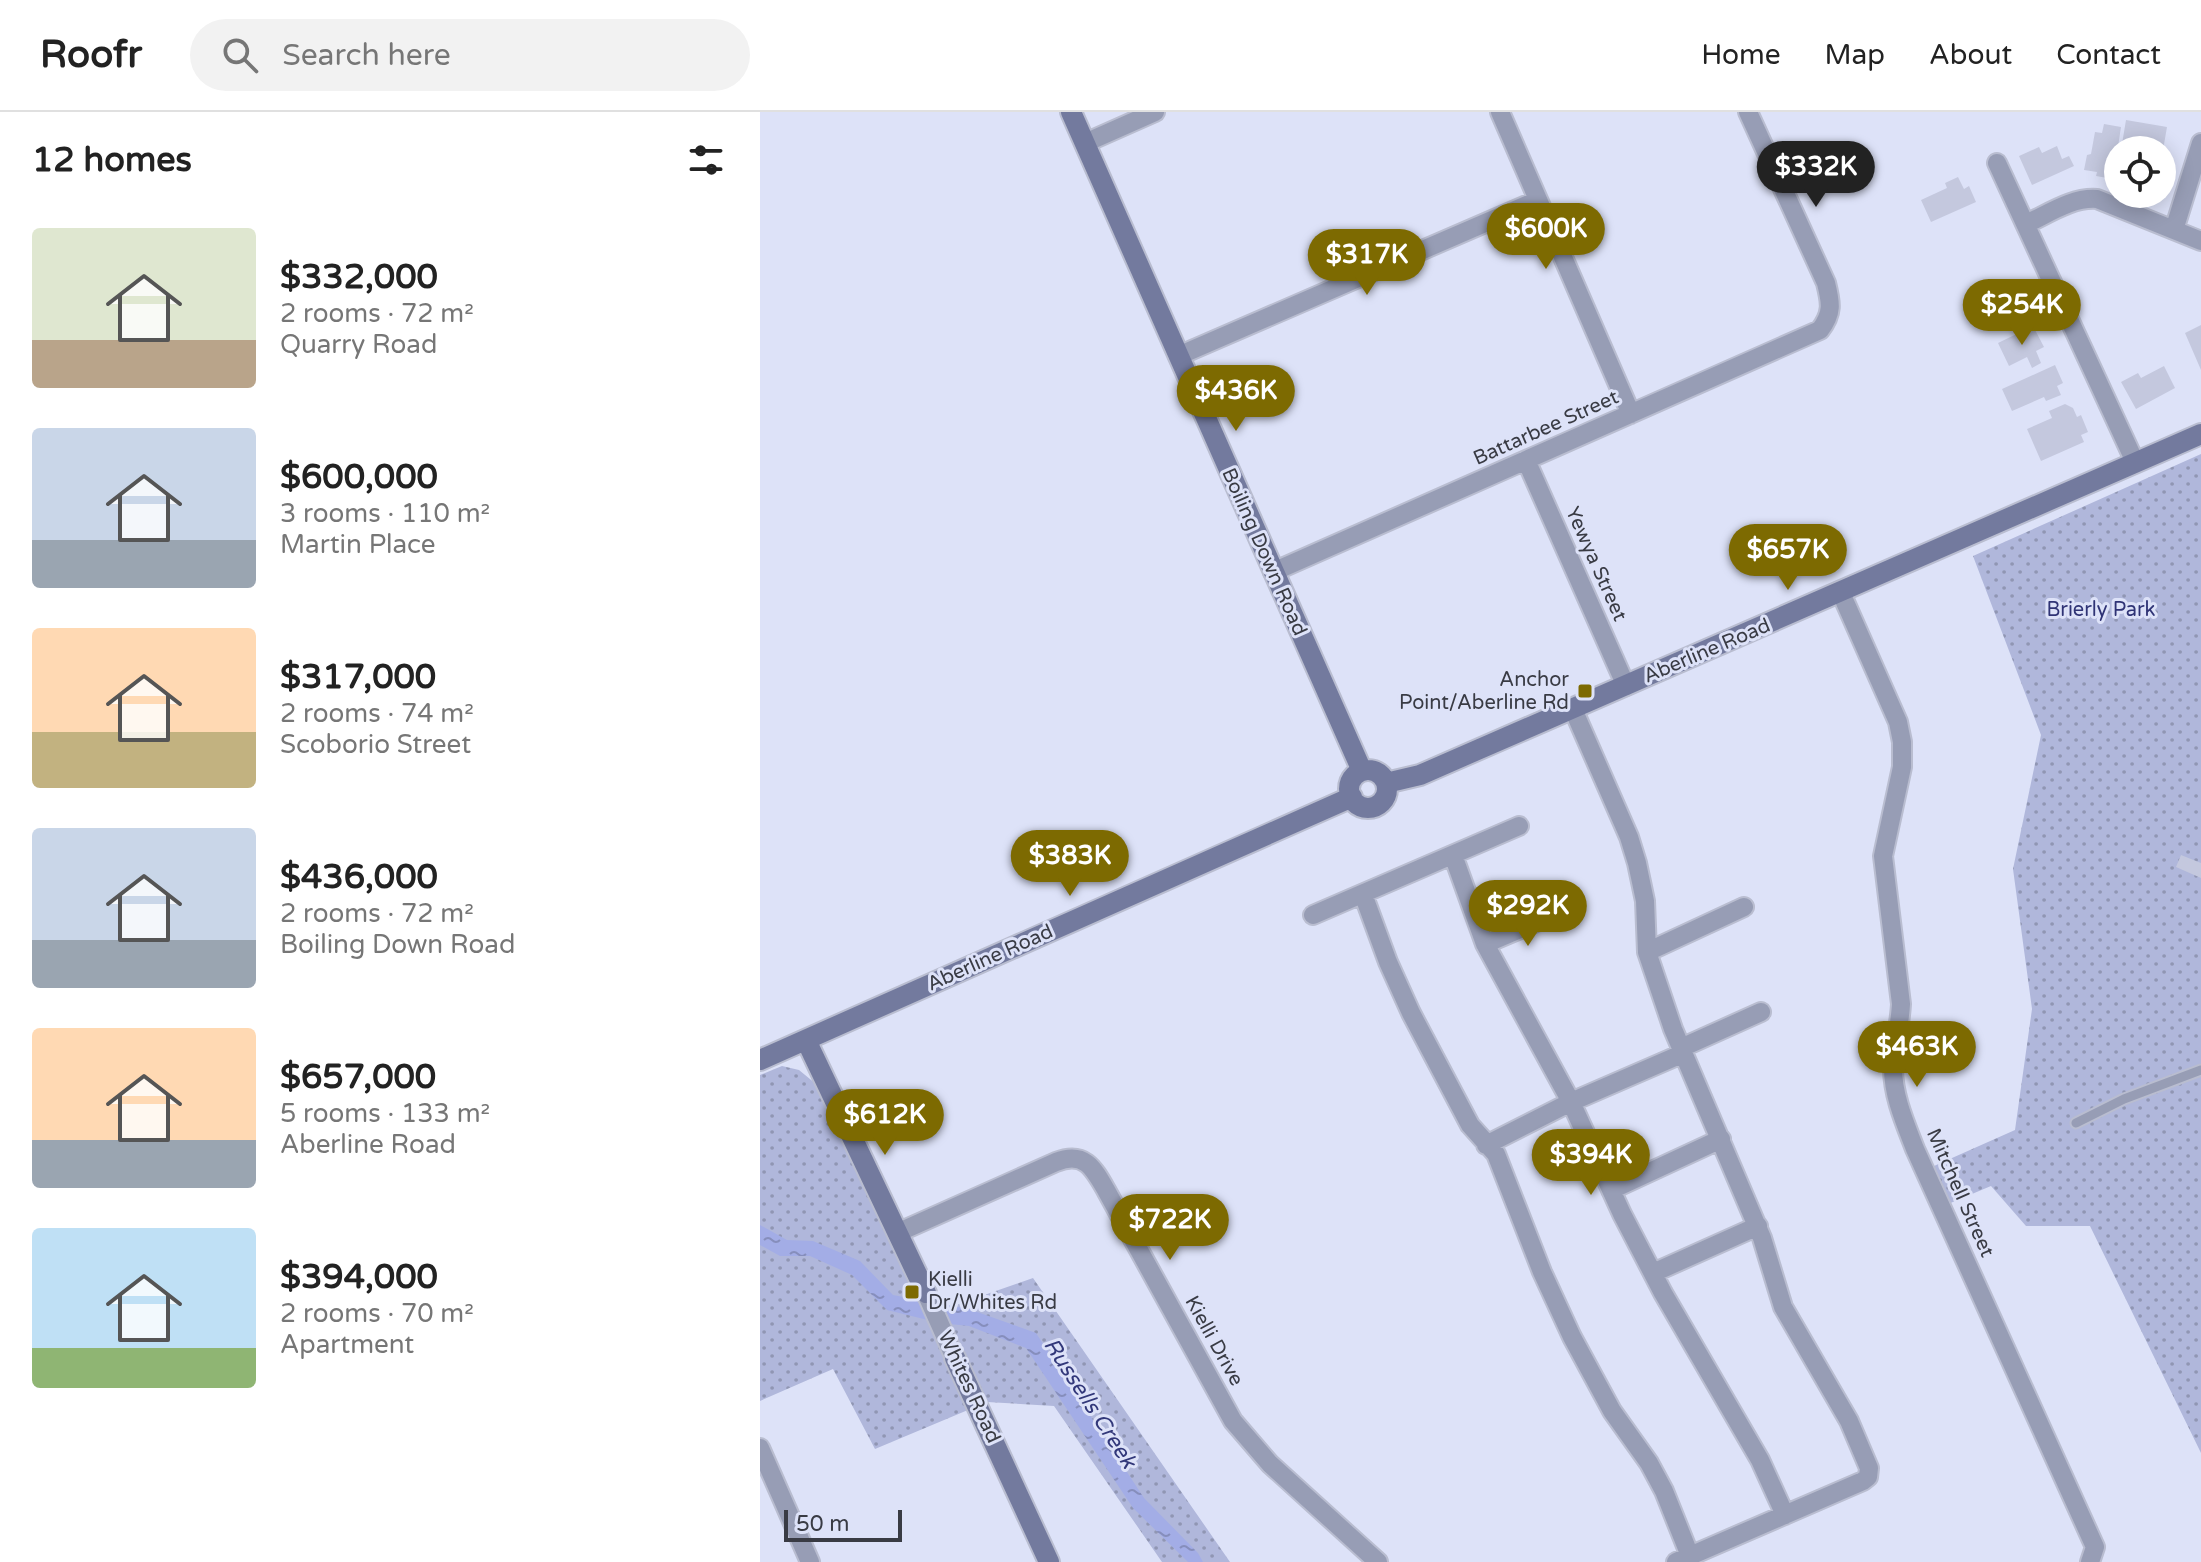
<!DOCTYPE html>
<html lang="en">
<head>
<meta charset="utf-8">
<style>
	:root { --surface:#fff; --page:#f2f2f2; --text:#222; --muted:#767676; --line:#e0e0e0; --accent:#7d6a01 }
	body { margin:0; font-family:"Varela Round",sans-serif; background:var(--page); color:var(--text); height:100vh; display:flex; flex-direction:column; font-size:30px; white-space:nowrap }
	* { box-sizing:border-box; margin:0 }
	p { font-size:26px; color:var(--muted) }
	.icon { flex:none; width:44px; height:44px; fill:none; stroke:currentColor; stroke-width:2; stroke-linecap:round; stroke-linejoin:round }
	.map { position:relative; flex:1; overflow:hidden }
	.drawer { display:flex; flex-direction:column; background:var(--surface); width:760px }
	.drawer>* { flex:none }
	.fabs { position:absolute; left:1344px; top:24px; display:grid; gap:16px }
	.fabs a { display:grid; place-items:center; width:72px; height:72px; border-radius:50%; background:var(--surface); box-shadow:0 4px 20px #0003; font-size:40px }
	.scale { position:absolute; left:24px; bottom:20px; width:118px; box-sizing:border-box; padding-left:8px; border:4px solid #393b44; border-top:0; font-size:22px; line-height:28px; white-space:nowrap; color:#393b44; -webkit-text-stroke:6px #dde2f8; paint-order:stroke }
	.price { position:absolute; translate:-50% -68px; padding:0 18px; border-radius:28px; background:var(--accent); color:#fff; font-size:26px; line-height:52px; filter:drop-shadow(0 2px 4px #0008) }
	.price::after { content:''; position:absolute; left:50%; top:48px; width:24px; height:18px; margin-left:-12px; background:inherit; clip-path:polygon(0 0,100% 0,50% 100%) }
	.price.selected { background:#222; color:#fff }
	ul { padding:0; list-style:none }
	li { display:flex; align-items:center; gap:24px; height:200px; padding:0 32px }
	li span { display:grid; place-items:center; flex:none; width:224px; height:160px; border-radius:8px; color:#555 }
	li>.icon { margin-inline-start:auto }
	span .icon { width:96px; height:96px; fill:#fffc; stroke-width:1 }
	li b { font-size:34px }
	h2 { display:flex; justify-content:space-between; align-items:center; height:96px; padding:0 32px; font-size:34px }
	header { display:flex; align-items:center; gap:48px; box-sizing:border-box; height:112px; padding:0 40px; background:var(--surface); border-bottom:2px solid var(--line) }
	header strong { font-size:38px }
	nav { display:flex; gap:44px; margin-inline-start:auto; font-size:28px }
	.search { width:560px; height:72px; background:var(--page); display:flex; align-items:center; gap:20px; box-sizing:border-box; padding:0 28px; border-radius:44px; color:var(--muted); font-size:30px }
	main { display:flex; flex:1; min-height:0 }
	.map>svg:first-child { display:block }
	.park { fill:url(#park-dots) }
	.water { fill:url(#water-ripples) }
	.building { fill:#c4c8de }
	.lines { fill:none; stroke-linecap:round; stroke-linejoin:round }
	.lane-casing { stroke:#b9bdd0; stroke-width:13 }
	.street-casing { stroke:#b9bdd0; stroke-width:22 }
	.secondary-casing { stroke:#b9bdd0; stroke-width:24 }
	.lane { stroke:#979db5; stroke-width:9 }
	.street { stroke:#979db5; stroke-width:18 }
	.secondary { stroke:#737a9e; stroke-width:20 }
	.poi-dot { fill:#7d6a01; stroke:#dde2f8; stroke-width:3 }
	.labels { text-anchor:middle; dominant-baseline:central; stroke-width:6; stroke-linejoin:round; paint-order:stroke }
	.street-label { font-size:20px; fill:#393b44; stroke:#dde2f8 }
	.park-label { font-size:20px; fill:#2f3375; stroke:#dde2f8 }
	.poi-label { font-size:20px; fill:#393b44; stroke:#dde2f8; text-anchor:end }
	.water-label { font-size:22px; font-style:italic; fill:#32387a; stroke:#dde2f8 }
</style>
</head>
<body>
<header>
<strong>Roofr</strong>
<div class="search"><svg class="icon" aria-label="search" viewBox="0 0 24 24"><circle cx="10" cy="10" r="6"/><path d="M15 15l6 6"/></svg>Search here</div>
<nav><a>Home</a><a>Map</a><a>About</a><a>Contact</a></nav>
</header>
<main>
<section class="drawer">
<h2>12 homes<svg class="icon" aria-label="filters" viewBox="0 0 24 24"><path d="M4 7h16M4 17h16"/><circle cx="9" cy="7" r="2"/><circle cx="15" cy="17" r="2"/></svg></h2>
<ul>
<li><span style="background:linear-gradient(#dfe7d0 70%,#b9a48a 0)"><svg class="icon" aria-label="home" viewBox="0 0 24 24"><path d="M3 11l9-7 9 7M6 9v11h12V9"/></svg></span><div><b>$332,000</b><p>2 rooms · 72 m²</p><p>Quarry Road</p></div></li>
<li><span style="background:linear-gradient(#c9d6e8 70%,#9aa5b1 0)"><svg class="icon" aria-label="home" viewBox="0 0 24 24"><path d="M3 11l9-7 9 7M6 9v11h12V9"/></svg></span><div><b>$600,000</b><p>3 rooms · 110 m²</p><p>Martin Place</p></div></li>
<li><span style="background:linear-gradient(#ffd9b3 65%,#c2b280 0)"><svg class="icon" aria-label="home" viewBox="0 0 24 24"><path d="M3 11l9-7 9 7M6 9v11h12V9"/></svg></span><div><b>$317,000</b><p>2 rooms · 74 m²</p><p>Scoborio Street</p></div></li>
<li><span style="background:linear-gradient(#c9d6e8 70%,#9aa5b1 0)"><svg class="icon" aria-label="home" viewBox="0 0 24 24"><path d="M3 11l9-7 9 7M6 9v11h12V9"/></svg></span><div><b>$436,000</b><p>2 rooms · 72 m²</p><p>Boiling Down Road</p></div></li>
<li><span style="background:linear-gradient(#ffd9b3 70%,#9aa5b1 0)"><svg class="icon" aria-label="home" viewBox="0 0 24 24"><path d="M3 11l9-7 9 7M6 9v11h12V9"/></svg></span><div><b>$657,000</b><p>5 rooms · 133 m²</p><p>Aberline Road</p></div></li>
<li><span style="background:linear-gradient(#bfe0f5 75%,#8fb573 0)"><svg class="icon" aria-label="home" viewBox="0 0 24 24"><path d="M3 11l9-7 9 7M6 9v11h12V9"/></svg></span><div><b>$394,000</b><p>2 rooms · 70 m²</p><p>Apartment</p></div></li>
</ul>
</section>
<div class="map">
<svg width="1441" height="1450" viewBox="0 0 1441 1450">
	<defs>
		<pattern id="park-dots" width="8" height="8" patternUnits="userSpaceOnUse" patternTransform="scale(2)"><rect width="8" height="8" fill="#b0b7db"/><path d="M2 2h.1M6 6h.1" fill="none" stroke="#9096b3" stroke-width="1.8" stroke-linecap="round"/></pattern>
		<pattern id="water-ripples" width="26" height="14" patternUnits="userSpaceOnUse" patternTransform="scale(2)"><rect width="26" height="14" fill="#a3ade6"/><path d="M2 4q2-2 4 0t4 0M15 11q2-2 4 0t4 0" fill="none" stroke="#868ebc"/></pattern>
	</defs>
	<rect width="100%" height="100%" fill="#dde2f8"/>
	<!-- park -->
	<path class="park" d="M1441 342V1341L1330 1114H1266L1231 1074 1181 1095 1165 1058 1255 1018 1272 897 1253 757 1281 623 1213 444Z
		M22 954 39 958 56 972 164 1204 273 1166 470 1450H402L294 1294 227 1290 115 1337 73 1257 0 1289V963Z"/>
	<!-- water -->
	<path class="water" d="M0 1113 27 1128 53 1129 100 1149 133 1183 209 1197 276 1221 384 1386 438 1441 443 1450H428L373 1396 266 1236 209 1214 180 1211 127 1198 92 1163 50 1144H20L0 1133Z"/>
	<!-- building -->
	<path class="building" d="M1366 8 1407 15 1403 38 1362 32Z
		M1344 12 1361 15 1353 67 1336 64 1337 60 1324 58 1327 43 1331 42 1335 20 1342 21Z
		M1297 34 1302 47 1309 44 1314 54 1272 73 1259 44 1279 35 1282 41Z
		M1198 65 1204 77 1209 74 1216 90 1171 110 1161 88 1187 76 1185 71Z
		M1441 213V258L1425 221Z
		M1273 214 1284 235 1276 239 1281 251 1272 256 1267 245 1249 254 1238 231Z
		M1295 253 1303 271 1297 274 1301 283 1286 289 1284 285 1252 299 1242 277Z
		M1404 254 1415 276 1376 297 1361 270 1378 261 1381 266Z
		M1305 292 1313 296 1317 305 1321 303 1328 320 1321 323 1324 330 1281 349 1267 317 1292 306 1289 299Z
		M1421 743 1441 751V766L1416 755Z"/>
	<g class="lines">
		<defs>
			<path id="lane" d="M1316 1011 1364 987 1441 958"/>
			<path id="street" d="M740 0 871 302
				M325 31 395 0
				M1237 51 1375 350
				M1266 112C1288 102 1312 85 1337 87L1441 129
				M1414 118 1441 31
				M418 244 778 88
				M766 348 866 574
				M513 460 1060 218C1073 201 1071 191 1066 171L988 0
				M1081 481 1138 610 1142 630V655L1123 744 1141 892C1140 913 1134 935 1133 956 1133 984 1145 1011 1155 1037L1335 1435 1330 1450
				M813 597 869 725 877 751 885 789 887 840 913 917 1002 1126 1023 1195 1089 1309 1109 1356 1108 1365 1103 1369 916 1450
				M693 743 725 832 811 990 862 1102 903 1181 1000 1348 1025 1403
				M603 782 628 850 651 901 710 1013 736 1042 782 1160 812 1225 852 1299 889 1351 904 1379 930 1444
				M553 803 759 714
				M725 832 795 802
				M887 840 984 795
				M921 936 1001 900
				M726 1033 811 990 924 941
				M851 1078 961 1027
				M137 1121 296 1050C324 1039 333 1055 346 1078L473 1309 510 1352 618 1450
				M893 1161 998 1114
				M166 1181 195 1246
				M0 1336 50 1450"/>
			<path id="secondary" d="M311 0 602 659
				M589 677a19 19 0 1 1 38 0a19 19 0 1 1-38 0Z
				M626 671 660 663 1441 322
				M46 928 166 1181
				M0 948 592 685
				M195 1246 289 1450"/>
		</defs>
		<!-- lane casing -->
		<use href="#lane" class="lane-casing"/>
		<!-- street casing -->
		<use href="#street" class="street-casing"/>
		<!-- secondary casing -->
		<use href="#secondary" class="secondary-casing"/>
		<!-- lane -->
		<use href="#lane" class="lane"/>
		<!-- street -->
		<use href="#street" class="street"/>
		<!-- secondary -->
		<use href="#secondary" class="secondary"/>
	</g>
	<!-- markers -->
	<g class="poi-dot">
		<rect x="817" y="571" width="16" height="16" rx="4"/>
		<rect x="144" y="1172" width="16" height="16" rx="4"/>
	</g>
	<g class="labels">
		<!-- street labels -->
		<g class="street-label">
			<text transform="translate(786 316) rotate(-24)">Battarbee Street</text>
			<text transform="translate(504 440) rotate(66)">Boiling Down Road</text>
			<text transform="translate(836 452) rotate(66)">Yewya Street</text>
			<text transform="translate(947 539) rotate(-23)">Aberline Road</text>
			<text transform="translate(230 846) rotate(-24)">Aberline Road</text>
			<text transform="translate(1200 1081) rotate(66)">Mitchell Street</text>
			<text transform="translate(454 1229) rotate(61)">Kielli Drive</text>
			<text transform="translate(209 1275) rotate(65)">Whites Road</text>
		</g>
		<!-- park labels -->
		<g class="park-label">
			<text x="1341" y="498">Brierly Park</text>
		</g>
		<!-- poi labels -->
		<g class="poi-label">
			<text x="809" y="568">Anchor<tspan x="809" dy="23">Point/Aberline Rd</tspan></text>
			<text x="168" y="1168" text-anchor="start">Kielli<tspan x="168" dy="23">Dr/Whites Rd</tspan></text>
		</g>
		<!-- water labels -->
		<g class="water-label">
			<text transform="translate(330 1291) rotate(57)">Russells Creek</text>
		</g>
	</g>
</svg>
<div class="fabs">
<a><svg class="icon" aria-label="locate" viewBox="0 0 24 24"><circle cx="12" cy="12" r="6"/><path d="M12 2v4M12 18v4M2 12h4M18 12h4"/></svg></a>
</div>
<div class="scale">50 m</div>
<b class="price selected" style="left:1056px;top:97px">$332K</b>
<b class="price" style="left:786px;top:159px">$600K</b>
<b class="price" style="left:607px;top:185px">$317K</b>
<b class="price" style="left:1262px;top:235px">$254K</b>
<b class="price" style="left:476px;top:321px">$436K</b>
<b class="price" style="left:1028px;top:480px">$657K</b>
<b class="price" style="left:310px;top:786px">$383K</b>
<b class="price" style="left:768px;top:836px">$292K</b>
<b class="price" style="left:1157px;top:977px">$463K</b>
<b class="price" style="left:125px;top:1045px">$612K</b>
<b class="price" style="left:831px;top:1085px">$394K</b>
<b class="price" style="left:410px;top:1150px">$722K</b>
</div>
</main>
</body>
</html>
